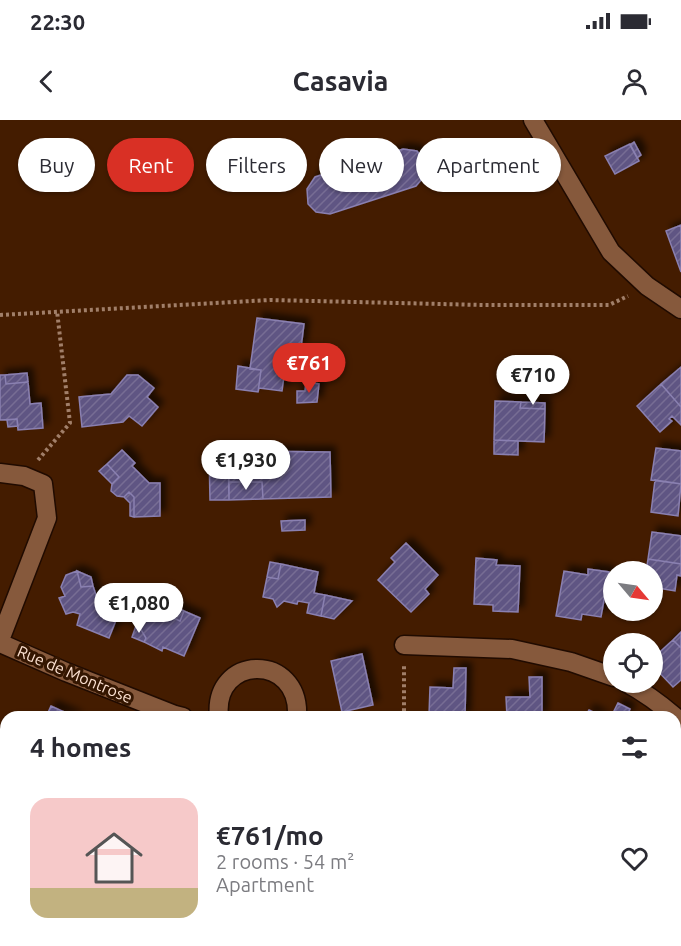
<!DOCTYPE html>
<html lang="en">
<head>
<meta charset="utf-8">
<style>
	:root { --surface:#fff; --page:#f2f2f3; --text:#2b2b33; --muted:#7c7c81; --accent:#d93025 }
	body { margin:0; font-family:Ubuntu,sans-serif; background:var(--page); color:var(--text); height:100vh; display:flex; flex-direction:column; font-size:22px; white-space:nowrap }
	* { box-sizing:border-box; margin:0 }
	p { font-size:20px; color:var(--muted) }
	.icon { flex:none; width:33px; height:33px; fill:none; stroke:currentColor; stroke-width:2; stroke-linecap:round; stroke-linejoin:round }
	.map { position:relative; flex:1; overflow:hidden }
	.side { position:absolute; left:0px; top:591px; width:681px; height:236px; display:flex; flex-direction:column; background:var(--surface); border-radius:18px 18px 0 0; box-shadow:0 2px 4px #0004 }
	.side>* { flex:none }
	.guide { position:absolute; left:18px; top:18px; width:645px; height:54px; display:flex; gap:12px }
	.needle { width:39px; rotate:119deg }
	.fabs { position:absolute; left:603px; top:441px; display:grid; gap:12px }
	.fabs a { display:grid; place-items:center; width:60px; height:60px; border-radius:50%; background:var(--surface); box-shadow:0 2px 4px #0004; font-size:30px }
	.price { position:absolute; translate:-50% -51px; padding:0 14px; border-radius:21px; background:#fff; color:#222; font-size:20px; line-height:39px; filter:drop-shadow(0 2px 3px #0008) }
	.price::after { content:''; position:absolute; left:50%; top:36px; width:18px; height:14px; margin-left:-9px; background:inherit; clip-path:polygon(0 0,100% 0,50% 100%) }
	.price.selected { background:var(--accent); color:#fff }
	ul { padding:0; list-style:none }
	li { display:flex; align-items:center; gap:18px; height:150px; padding:0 30px }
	li span { display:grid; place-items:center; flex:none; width:168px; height:120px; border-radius:18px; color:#555 }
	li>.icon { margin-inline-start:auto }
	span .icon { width:72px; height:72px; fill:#fffc; stroke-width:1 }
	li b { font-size:26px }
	h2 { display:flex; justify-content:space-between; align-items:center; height:72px; padding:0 30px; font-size:26px }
	.tag { padding:0 21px; border-radius:27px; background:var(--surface); box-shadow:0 2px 4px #0004; font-size:21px; line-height:54px }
	.tag.selected { background:var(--accent); color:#fff }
	.status { display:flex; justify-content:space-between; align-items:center; height:42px; padding:0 30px; background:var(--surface); direction:ltr }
	.status svg { height:16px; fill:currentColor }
	header { display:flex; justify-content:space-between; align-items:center; height:78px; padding:0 30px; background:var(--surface); font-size:27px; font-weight:700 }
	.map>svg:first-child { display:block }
	.forest { fill:url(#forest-crowns) }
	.building { fill:url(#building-hatch); stroke:#8a80b1; stroke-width:1.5; filter:url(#shadow) }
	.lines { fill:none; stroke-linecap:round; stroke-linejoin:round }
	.minor-casing { stroke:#200b00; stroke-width:21 }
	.path { stroke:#a17f69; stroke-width:4; stroke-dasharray:3 3; stroke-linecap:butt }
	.minor { stroke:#86593c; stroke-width:18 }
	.labels { text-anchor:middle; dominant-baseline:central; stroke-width:6; stroke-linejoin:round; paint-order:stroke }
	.street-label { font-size:16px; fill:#fce1d1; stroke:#341601 }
</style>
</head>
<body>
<div class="status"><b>22:30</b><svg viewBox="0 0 49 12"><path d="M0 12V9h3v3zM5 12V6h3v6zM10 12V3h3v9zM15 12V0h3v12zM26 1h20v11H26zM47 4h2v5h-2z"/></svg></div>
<header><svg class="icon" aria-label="back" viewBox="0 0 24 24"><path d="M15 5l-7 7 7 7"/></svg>Casavia<svg class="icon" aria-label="person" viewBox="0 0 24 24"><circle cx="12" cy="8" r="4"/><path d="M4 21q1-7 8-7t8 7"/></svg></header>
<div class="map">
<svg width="681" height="826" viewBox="0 0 681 826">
	<defs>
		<pattern id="forest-crowns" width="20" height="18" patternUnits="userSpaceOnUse" patternTransform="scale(1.5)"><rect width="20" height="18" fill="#3f4300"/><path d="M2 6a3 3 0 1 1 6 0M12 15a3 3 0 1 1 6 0" fill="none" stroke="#5c5e24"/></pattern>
		<pattern id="building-hatch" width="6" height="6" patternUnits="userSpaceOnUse" patternTransform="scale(1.5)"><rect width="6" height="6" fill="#5f5583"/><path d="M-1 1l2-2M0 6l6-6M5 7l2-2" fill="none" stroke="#776d94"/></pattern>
		<filter id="shadow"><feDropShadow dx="5.5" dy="-5.5" stdDeviation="3" flood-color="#0009"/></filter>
	</defs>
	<rect width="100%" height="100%" fill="#441c00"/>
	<!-- forest -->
	<path class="forest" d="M0 663 6 666V820L526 821 524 826H0Z"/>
	<!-- building -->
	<path class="building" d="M634 22 641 35 637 38 630 25Z
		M630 24 639 41 615 54 605 36Z
		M403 29 417 31 425 42 426 54 416 66 330 94 316 92 308 84 307 69 315 57Z
		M681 105V152L666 111Z
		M257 198 304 204 301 228 296 227 295 235 287 234 282 271 259 268 258 272 261 250 250 249Z
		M238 246 261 250 258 272 236 269Z
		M681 247V287L661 264Z
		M27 253 28 262 6 264 5 255Z
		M0 255H5L6 264 28 262 30 284 41 283 43 308 18 310 17 299 0 300Z
		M127 255H138L154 268 147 277 158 287 142 306 129 296 123 302 82 307 79 277 111 274Z
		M306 262 319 264 317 282 297 283V271H305Z
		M661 264 681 287V305L672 296 669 299 672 301 660 312 637 286Z
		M495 281 521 282 520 288 545 289 544 322 494 320Z
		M521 282 545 283V289L520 288Z
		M17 299 18 306 8 307 7 300Z
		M494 320 518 321V335L494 334Z
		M656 328 681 331V364L651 360Z
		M122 330 135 343 132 346 149 363H160V396L134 397V377L129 372 124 377 117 376 111 371 112 364 119 357 107 344Z
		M228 331 229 380H210L209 332Z
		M228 331 330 332 331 377 263 379 262 362H229Z
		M107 344 119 357 112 364 99 351Z
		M655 360 681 364 678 396 651 392Z
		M229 362H262L263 379 229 380Z
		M129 372 134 377V397L130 396V383L124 377Z
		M305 400V410L282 411 281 401Z
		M652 412 681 416V444L648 439Z
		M406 423 438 455 425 469 429 474 411 492 378 460 395 442 391 438Z
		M476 438 497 440 496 445 520 446 518 492 493 491V485L474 484Z
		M648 439 681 444V456L677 455 675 471 652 467V452H646Z
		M270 442 281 444 278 459 267 457Z
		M281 444 318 452 314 473 325 475 321 496 307 493 309 483 298 481 297 484 284 481 277 487 273 479 263 477 267 457 278 459Z
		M588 449 609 452 601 497 582 494 581 500 556 496 564 451 588 455Z
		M77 451 81 467 93 466 98 481 106 484 108 479 122 485 109 518 77 505 80 494 73 492 66 494 59 478 65 476 61 467 66 455Z
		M77 451 91 457 93 466 81 467Z
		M325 475 352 481 334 499 321 496Z
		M149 476 184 491 180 501 162 493 163 489 146 481Z
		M146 481 163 489 162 493 180 501 184 491 200 498 184 536 163 527 162 531 144 522 146 518 137 503Z
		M137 503 146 518 144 522 132 517Z
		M681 512V528L673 520Z
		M673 520 681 528V560L673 567 652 545V539Z
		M362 534 373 585 342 592 331 541Z
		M454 548H466L465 597 429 595 430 567 453 568Z
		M529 557H542V597H507L506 577H530Z
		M618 583 630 589 626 597H611Z
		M51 586 62 591 59 597H46Z
		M589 590 603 597H585Z
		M62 591 77 597H59Z
		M4 605 6 606V642L0 639V614Z"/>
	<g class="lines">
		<defs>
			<path id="minor" d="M533 0 611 132 647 166 681 189
				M0 353 24 356 43 364 47 398 0 520
				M0 523 66 552 175 595 183 597
				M404 525 512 529 571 542 614 557
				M625 562C646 573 663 586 680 601
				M219 597C212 534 301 532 297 597
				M675 636 681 642"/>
		</defs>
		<!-- minor casing -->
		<use href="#minor" class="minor-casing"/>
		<!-- path -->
		<path class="path" d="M0 195 270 180 483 185H609L628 176
			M38 340 70 303 57 191
			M396 597 404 595V545
			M0 766 6 769
			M119 820 130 826
			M441 826 446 820"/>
		<!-- minor -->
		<use href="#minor" class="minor"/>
	</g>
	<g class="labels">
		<!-- street labels -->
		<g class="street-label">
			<text transform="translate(75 554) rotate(23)">Rue de Montrose</text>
		</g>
	</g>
</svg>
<div class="fabs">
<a><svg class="needle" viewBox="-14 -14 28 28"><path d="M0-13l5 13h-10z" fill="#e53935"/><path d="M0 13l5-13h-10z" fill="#7c7c81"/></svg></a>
<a><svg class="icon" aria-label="locate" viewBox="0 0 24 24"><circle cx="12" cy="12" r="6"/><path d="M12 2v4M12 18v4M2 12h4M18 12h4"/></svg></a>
</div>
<b class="price selected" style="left:309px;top:274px">€761</b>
<b class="price" style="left:533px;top:286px">€710</b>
<b class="price" style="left:246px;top:371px">€1,930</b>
<b class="price" style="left:139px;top:514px">€1,080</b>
<div class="guide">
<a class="tag">Buy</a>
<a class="tag selected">Rent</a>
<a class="tag">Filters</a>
<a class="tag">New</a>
<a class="tag">Apartment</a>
</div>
<section class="side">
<h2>4 homes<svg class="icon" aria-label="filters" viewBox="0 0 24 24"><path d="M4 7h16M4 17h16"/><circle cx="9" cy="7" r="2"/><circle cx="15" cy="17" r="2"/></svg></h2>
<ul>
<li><span style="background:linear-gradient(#f6c9c9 75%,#c2b280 0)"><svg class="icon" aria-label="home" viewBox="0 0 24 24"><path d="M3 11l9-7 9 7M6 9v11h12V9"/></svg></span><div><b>€761/mo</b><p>2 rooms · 54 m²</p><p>Apartment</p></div><svg class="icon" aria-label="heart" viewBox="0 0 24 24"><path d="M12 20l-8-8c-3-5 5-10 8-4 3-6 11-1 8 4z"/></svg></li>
</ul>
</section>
</div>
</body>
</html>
